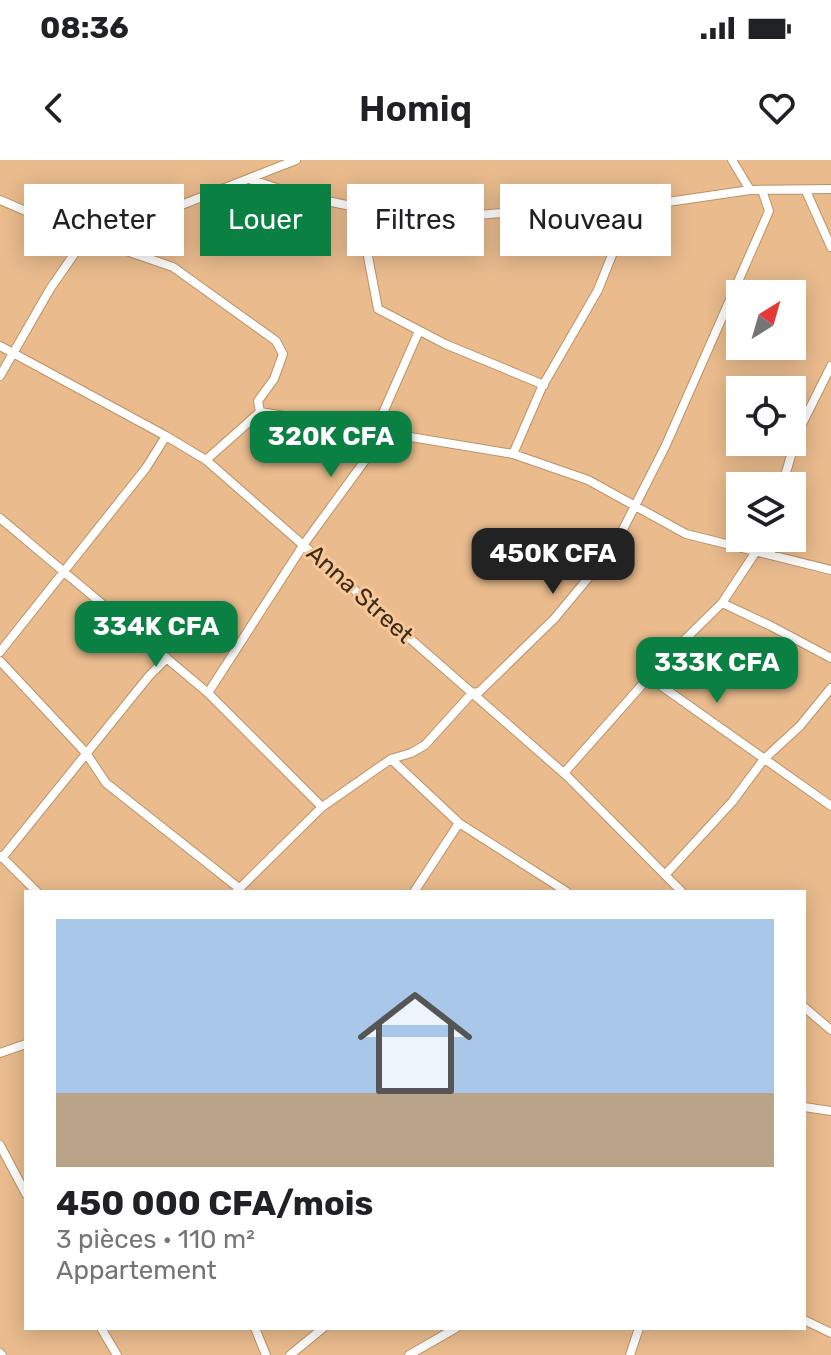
<!DOCTYPE html>
<html lang="fr">
<head>
<meta charset="utf-8">
<style>
	:root { --surface:#fff; --page:#f6f6f6; --text:#202124; --muted:#757577; --line:#e0e0e0; --accent:#0b8043 }
	body { margin:0; font-family:Rubik,sans-serif; background:var(--page); color:var(--text); height:100vh; display:flex; flex-direction:column; font-size:30px; white-space:nowrap }
	* { box-sizing:border-box; margin:0 }
	p { font-size:26px; color:var(--muted) }
	.icon { flex:none; width:44px; height:44px; fill:none; stroke:currentColor; stroke-width:2; stroke-linecap:round; stroke-linejoin:round }
	.map { position:relative; flex:1; overflow:hidden }
	.side { position:absolute; left:24px; top:730px; width:782px; height:440px; display:flex; flex-direction:column; background:var(--surface); border-radius:0px; box-shadow:0 4px 20px #0003 }
	.side>* { flex:none }
	.top-card { position:absolute; left:24px; top:24px; width:784px; height:72px; display:flex; gap:16px }
	.needle { width:52px; rotate:37deg }
	.tools { position:absolute; left:726px; top:120px; display:grid; gap:16px }
	.tools a { display:grid; place-items:center; width:80px; height:80px; border-radius:0px; background:var(--surface); box-shadow:0 4px 20px #0003; font-size:40px }
	.price { position:absolute; translate:-50% -68px; padding:0 18px; border-radius:16px; background:var(--accent); color:#fff; font-size:26px; line-height:52px; filter:drop-shadow(0 2px 4px #0008) }
	.price::after { content:''; position:absolute; left:50%; top:48px; width:24px; height:18px; margin-left:-12px; background:inherit; clip-path:polygon(0 0,100% 0,50% 100%) }
	.price.on { background:#222; color:#fff }
	ul { padding:0; list-style:none }
	li { display:grid; align-content:center; gap:16px; height:424px; padding:0 32px }
	li+li { border-top:2px solid var(--line) }
	li span { display:grid; place-items:center; height:248px; border-radius:0px; color:#555 }
	li>.icon { margin-inline-start:auto }
	span .icon { width:144px; height:144px; fill:#fffc; stroke-width:1 }
	li b { font-size:34px }
	.tag { padding:0 28px; border-radius:0px; background:var(--surface); box-shadow:0 4px 20px #0003; font-size:28px; line-height:72px }
	.tag.on { background:var(--accent); color:#fff }
	.status { display:flex; justify-content:space-between; align-items:center; height:56px; padding:0 40px; background:var(--surface); direction:ltr }
	.status svg { height:22px; fill:currentColor }
	header { display:flex; justify-content:space-between; align-items:center; height:104px; padding:0 32px; background:var(--surface); font-size:36px; font-weight:600 }
	.map>svg:first-child { display:block }
	.lines { fill:none; stroke-linecap:round; stroke-linejoin:round }
	.street-casing { stroke:#bd9265; stroke-width:10 }
	.street { stroke:#fff; stroke-width:8 }
	.labels { text-anchor:middle; dominant-baseline:central; stroke-width:6; stroke-linejoin:round; paint-order:stroke }
	.street-label { font-size:24px; fill:#3e2c19; stroke:#f6c89a }
</style>
</head>
<body>
<div class="status"><b>08:36</b><svg viewBox="0 0 49 12"><path d="M0 12V9h3v3zM5 12V6h3v6zM10 12V3h3v9zM15 12V0h3v12zM26 1h20v11H26zM47 4h2v5h-2z"/></svg></div>
<header><svg class="icon" aria-label="back" viewBox="0 0 24 24"><path d="M15 5l-7 7 7 7"/></svg>Homiq<svg class="icon" aria-label="heart" viewBox="0 0 24 24"><path d="M12 20l-8-8c-3-5 5-10 8-4 3-6 11-1 8 4z"/></svg></header>
<div class="map">
<svg width="831" height="1195" viewBox="0 0 831 1195">
	<rect width="100%" height="100%" fill="#e9bb8d"/>
	<g class="lines">
		<defs>
			<path id="street" d="M732 0 750 30
				M249 19 298 35 409 58 456 57 571 47 613 50 750 30 831 29
				M806 31 831 87
				M0 40 86 77 173 107 276 181 283 194 274 219 258 241 260 252
				M359 49 378 149 445 184 544 225
				M0 186 166 276 206 300 567 616 682 732
				M0 216 50 129 86 77 141 55 184 44 296 0
				M375 271 419 171
				M513 294 542 227 598 130 618 80 620 49
				M206 300 260 252 513 294 588 320 686 374 831 410
				M782 326 798 272 831 206
				M0 358 208 533 322 647
				M771 394 773 378
				M722 443 771 466 831 498
				M0 492 146 308 166 276
				M0 501 86 593 106 623 240 729
				M650 518 831 646
				M208 533 304 384 385 273
				M391 599 459 663 567 732
				M564 613 664 500 722 443 757 390
				M1 696 37 732
				M2 698 149 516 167 498
				M665 715 732 642 764 599 800 566 831 528
				M236 732 322 647 391 599 411 593 425 585 472 533 479 532 554 459 614 387 665 287 759 74 769 51 762 30
				M414 732 459 663
				M804 847 831 870
				M0 893 26 884
				M804 947 831 951
				M0 985 26 1034
				M804 1160 831 1173
				M101 1168 117 1195
				M255 1168 266 1195
				M0 1193 2 1195
				M290 1195 323 1168
				M409 1195 456 1168
				M630 1195 639 1168"/>
		</defs>
		<!-- street casing -->
		<use href="#street" class="street-casing"/>
		<!-- street -->
		<use href="#street" class="street"/>
	</g>
	<g class="labels">
		<!-- street labels -->
		<g class="street-label">
			<text transform="translate(360 434) rotate(42)">Anna Street</text>
		</g>
	</g>
</svg>
<div class="tools">
<a><svg class="needle" viewBox="-14 -14 28 28"><path d="M0-13l5 13h-10z" fill="#e53935"/><path d="M0 13l5-13h-10z" fill="#757577"/></svg></a>
<a><svg class="icon" aria-label="locate" viewBox="0 0 24 24"><circle cx="12" cy="12" r="6"/><path d="M12 2v4M12 18v4M2 12h4M18 12h4"/></svg></a>
<a><svg class="icon" aria-label="layers" viewBox="0 0 24 24"><path d="M12 4l9 5-9 5-9-5zM3 14l9 5 9-5"/></svg></a>
</div>
<b class="price" style="left:331px;top:319px">320K CFA</b>
<b class="price on" style="left:553px;top:436px">450K CFA</b>
<b class="price" style="left:156px;top:509px">334K CFA</b>
<b class="price" style="left:717px;top:545px">333K CFA</b>
<div class="top-card">
<a class="tag">Acheter</a>
<a class="tag on">Louer</a>
<a class="tag">Filtres</a>
<a class="tag">Nouveau</a>
</div>
<section class="side">
<ul>
<li><span style="background:linear-gradient(#a9c7e8 70%,#b9a48a 0)"><svg class="icon" aria-label="home" viewBox="0 0 24 24"><path d="M3 11l9-7 9 7M6 9v11h12V9"/></svg></span><div><b>450 000 CFA/mois</b><p>3 pièces · 110 m²</p><p>Appartement</p></div></li>
</ul>
</section>
</div>
</body>
</html>
